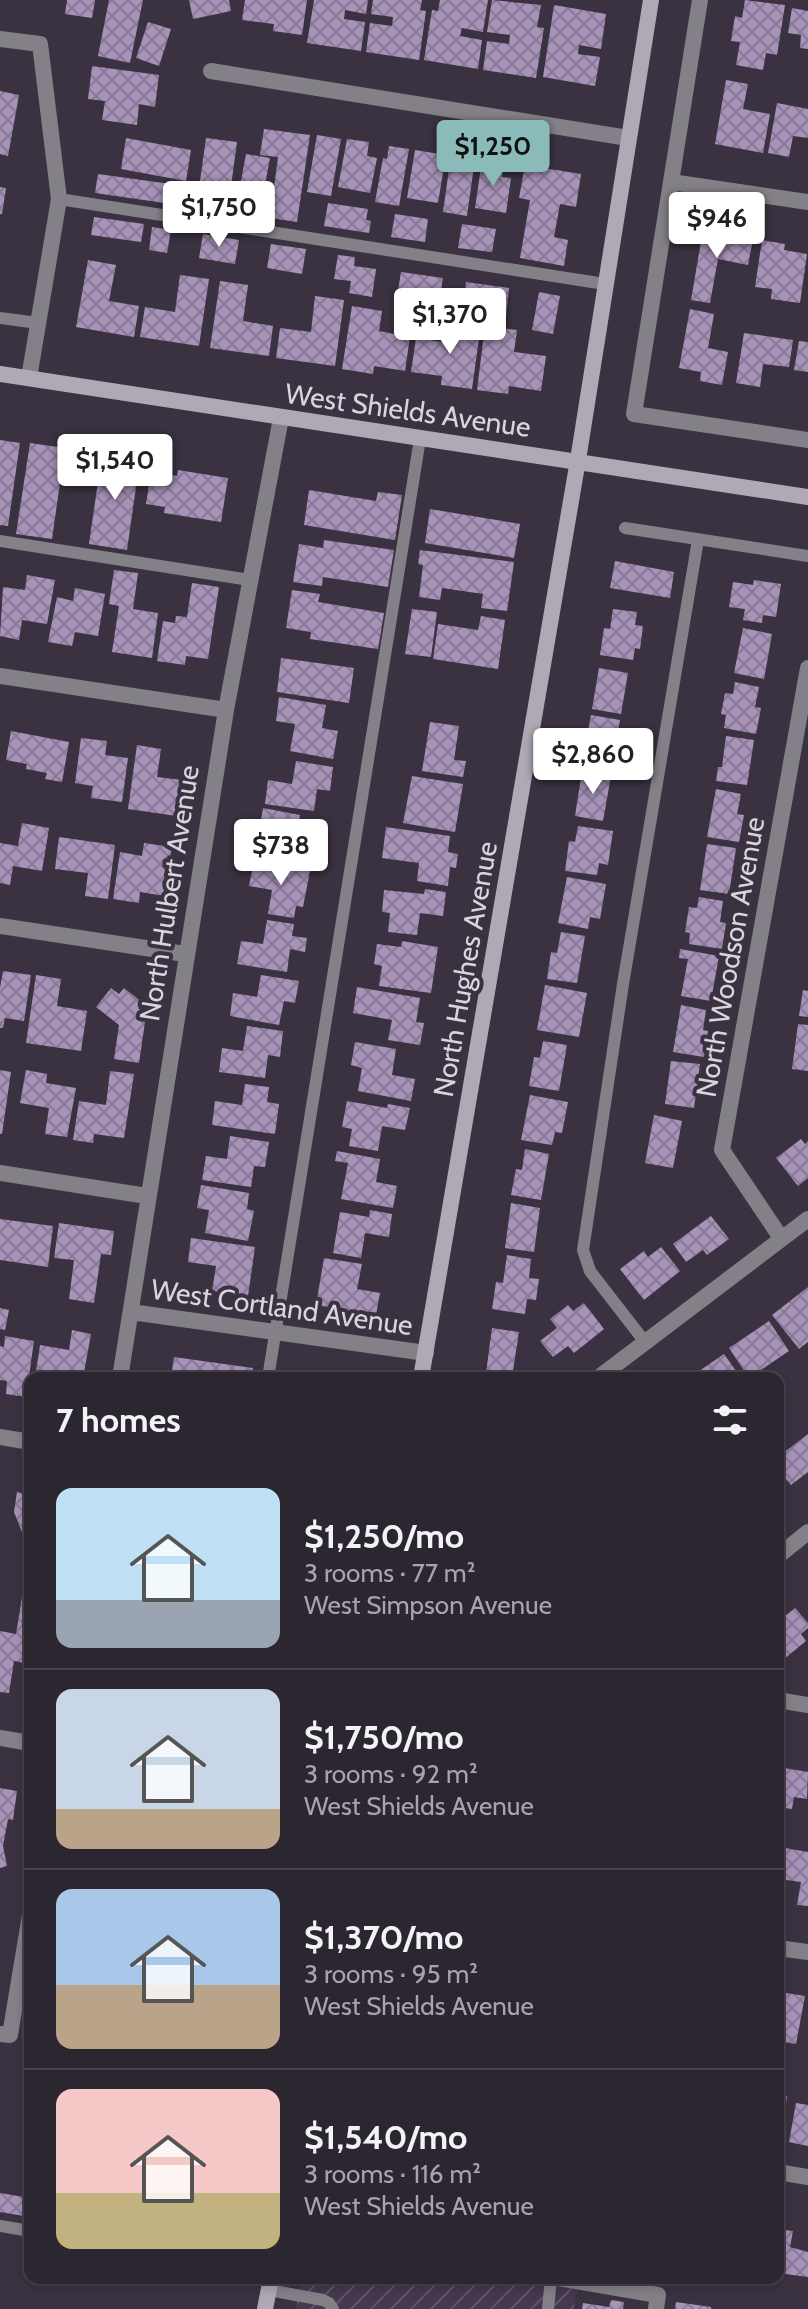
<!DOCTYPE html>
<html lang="en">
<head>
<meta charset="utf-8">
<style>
	:root { --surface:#2c2630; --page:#342e38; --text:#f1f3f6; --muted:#a6a5ab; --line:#48434c; --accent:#8bbbb9 }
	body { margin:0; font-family:Cabin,sans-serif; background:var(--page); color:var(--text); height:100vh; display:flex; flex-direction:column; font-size:30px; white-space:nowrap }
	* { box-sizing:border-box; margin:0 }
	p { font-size:26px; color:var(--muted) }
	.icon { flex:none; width:44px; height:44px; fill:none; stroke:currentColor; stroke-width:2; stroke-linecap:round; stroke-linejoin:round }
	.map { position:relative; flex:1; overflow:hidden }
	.drawer { position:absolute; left:24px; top:1372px; width:760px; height:912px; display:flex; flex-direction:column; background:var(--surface); border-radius:16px; box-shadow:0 4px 12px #0003,0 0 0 2px var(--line) }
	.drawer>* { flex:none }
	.price { position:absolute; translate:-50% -68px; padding:0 18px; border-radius:8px; background:#fff; color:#222; font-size:26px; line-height:52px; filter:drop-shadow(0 2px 4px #0008) }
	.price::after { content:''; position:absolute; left:50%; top:48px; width:24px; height:18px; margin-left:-12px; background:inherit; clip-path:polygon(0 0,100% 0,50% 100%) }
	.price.on { background:var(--accent); color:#111 }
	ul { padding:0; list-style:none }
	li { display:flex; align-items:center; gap:24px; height:200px; padding:0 32px }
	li+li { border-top:2px solid var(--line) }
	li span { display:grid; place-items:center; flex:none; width:224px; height:160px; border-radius:16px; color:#555 }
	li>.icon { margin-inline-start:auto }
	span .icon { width:96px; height:96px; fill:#fffc; stroke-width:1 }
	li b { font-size:34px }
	h2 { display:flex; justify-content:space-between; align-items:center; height:96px; padding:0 32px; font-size:34px }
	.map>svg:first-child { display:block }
	.industrial { fill:url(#industrial-furrows) }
	.building { fill:url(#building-cross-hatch) }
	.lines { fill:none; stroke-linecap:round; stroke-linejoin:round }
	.lane { stroke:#848087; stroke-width:12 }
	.street { stroke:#848087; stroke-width:16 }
	.secondary { stroke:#b0a9b5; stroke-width:16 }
	.labels { text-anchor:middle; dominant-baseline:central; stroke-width:8; stroke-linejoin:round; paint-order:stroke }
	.street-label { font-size:28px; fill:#d9d4dd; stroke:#3a3240 }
</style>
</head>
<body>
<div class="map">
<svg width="808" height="2309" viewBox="0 0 808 2309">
	<defs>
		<pattern id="industrial-furrows" width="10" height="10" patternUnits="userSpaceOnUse" patternTransform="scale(2)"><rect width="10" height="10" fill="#44394e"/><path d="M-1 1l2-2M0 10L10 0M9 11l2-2" fill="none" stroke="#5e5567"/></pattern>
		<pattern id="building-cross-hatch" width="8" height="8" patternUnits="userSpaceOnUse" patternTransform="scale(2)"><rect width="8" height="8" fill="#a792b9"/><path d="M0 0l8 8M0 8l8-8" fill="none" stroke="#887995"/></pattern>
	</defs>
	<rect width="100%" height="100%" fill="#3a3240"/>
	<!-- industrial -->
	<path class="industrial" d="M301 2278H579L574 2309H296Z"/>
	<!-- building -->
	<path class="building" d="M67 0H95L92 18 65 14Z
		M109 0H143L130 63 98 56Z
		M189 0H229L231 11 193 19Z
		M245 0H307L302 35 273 31 274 24 242 20Z
		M314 0H368L366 14 345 10 344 19 365 22 361 51 307 43Z
		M373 0H422L420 10 426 11 419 60 366 52 370 23 392 26 393 17 371 14Z
		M440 0H488L483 32 462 28 460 36 482 40 478 69 424 60 432 10 438 11Z
		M492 0 541 5 537 27 544 28 536 78 483 70 487 41 509 44 510 35 487 32Z
		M745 0 785 5 777 55 766 53 763 70 736 65 740 42 731 41 735 16 742 18Z
		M554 5 606 14 601 49 579 45 578 54 600 57 595 86 543 77Z
		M792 8 808 11V49L800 48 801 35 788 33Z
		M148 22 171 29 159 66 136 58Z
		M92 66 159 75 155 107 139 104 137 125 102 120 105 101 88 99Z
		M726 80 748 84 743 109 770 114 763 153 715 144Z
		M0 91 19 95 8 156 0 154Z
		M777 103 808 109V138L793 136 789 157 768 153Z
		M264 129 310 135 297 222 270 218 278 157 260 155Z
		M317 135 341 139 331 196 307 192Z
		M126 138 191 150 186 181 121 169Z
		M206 138 237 142 231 186 200 181Z
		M347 139 369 142 367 156 377 158 370 193 338 187Z
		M389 146 409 149 399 206 375 202 383 158 387 159Z
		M415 150 446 155 438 203 407 198Z
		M246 154 270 158 262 201 238 197Z
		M451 155 475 159 467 216 443 212Z
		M482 160 504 163 502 177 511 178 506 213 475 208Z
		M525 165 581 174 576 207 560 204 554 237 568 240 564 266 520 258 530 200 519 198Z
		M98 174 229 192 227 212 95 193Z
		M0 187 6 188 2 214H0Z
		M328 203 368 209 366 220 371 221 369 233 324 226Z
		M395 214 428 219 425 242 391 237Z
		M94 217 144 224 141 242 91 235Z
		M462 224 496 229 492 252 458 248Z
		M152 227 171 230 167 253 149 250Z
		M703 230 753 239 748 265 718 259 710 303 691 300Z
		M203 234 239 240 235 264 199 258Z
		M762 240 785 244 784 250 807 254 800 303 771 299 772 289 755 287Z
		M271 244 306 249 302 274 267 268Z
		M338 255 355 257 354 266 376 269 372 297 349 293 351 281 334 279Z
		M88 260 116 265 109 301 139 306 134 337 76 327Z
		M401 272 443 278 437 315 395 309Z
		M180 275 209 279 199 346 140 337 145 307 175 312Z
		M220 281 248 285 243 321 273 326 269 356 210 348Z
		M466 282 509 288 506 316 463 310Z
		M539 292 560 296 553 334 532 330Z
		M315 296 344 300 335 366 276 358 280 328 311 332Z
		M352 306 382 311 379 331 410 337 405 371 374 366 373 374 342 369Z
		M690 309 714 314 708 348 728 352 722 385 700 381 701 372 679 368Z
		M452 320 481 324 472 389 441 385 442 376 411 372 416 338 449 343Z
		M485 326 517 330 514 352 546 356 541 391 509 386 508 394 477 390Z
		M744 333 793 340 789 367 763 364 760 387 736 383Z
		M799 341 808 342V372L794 370Z
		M0 440 20 443 8 526 0 525Z
		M30 443 65 448 52 539 16 534Z
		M102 454 140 459 127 550 89 544Z
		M178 470 228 478 221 522 164 513 165 507 146 504 151 472 177 476Z
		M309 490 376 501 378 492 402 495 395 540 304 525Z
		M430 509 520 524 514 558 425 543Z
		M324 540 394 550 388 587 323 577 322 586 293 582 299 544 323 548Z
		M420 550 514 562 507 611 481 608 483 594 442 588 440 600 419 597 423 565 418 564Z
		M615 561 674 572 670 598 610 588Z
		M114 570 138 573 133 609 158 613 152 658 112 652 119 606 109 604Z
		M27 575 55 580 47 624 22 620 19 640 0 636 3 587 25 590Z
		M754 580 781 584 776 617 763 615 762 623 743 620 745 609 729 607 733 582 753 585Z
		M192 583 219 587 208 659 186 656 185 665 157 661 163 621 175 623 176 616 187 617Z
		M75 588 105 594 98 636 75 632 72 646 48 642 57 597 73 601Z
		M292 590 320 594 318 602 384 613 378 649 310 639 311 632 286 628Z
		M412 609 437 612 431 657 405 654Z
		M613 609 637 612 635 625 643 626 640 649 635 648 633 660 600 655 604 628 610 629Z
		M481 616 505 620 498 669 433 659 438 624 478 630Z
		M743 628 772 634 764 679 734 673Z
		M281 658 354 668 349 703 277 692Z
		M599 668 628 673 621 714 592 709Z
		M735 682 759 687 755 707 761 708 756 734 724 728 726 715 721 714 725 693 733 694Z
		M279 697 326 705 322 728 338 731 333 759 290 751 295 724 276 721Z
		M591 715 620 720 612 767 582 762Z
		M430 722 459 726 454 760 466 761 463 777 422 771Z
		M11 731 69 742 62 782 45 779 47 773 26 769 27 764 6 760Z
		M726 736 754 740 747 785 716 781 718 767H722Z
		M81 738 107 741 105 755 128 758 122 802 91 798 93 786 75 783Z
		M137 745 161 749 157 777 182 780 177 816 128 809Z
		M296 761 333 767 330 791 317 789 314 811 265 804 268 780 292 784Z
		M582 771 611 776 603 821 575 816Z
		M412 776 463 784 455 832 403 823Z
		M716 789 741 794 737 814 744 815 739 842 707 837Z
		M263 808 300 815 297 832 314 835 310 864 267 857 271 834 259 832Z
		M22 823 49 828 42 871 13 866 10 885 0 883V843L18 846Z
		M578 826 613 831 608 865 599 863 597 875 565 871 569 841 575 842Z
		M386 827 450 836 448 852 458 854 456 868 450 867 448 886 417 881 419 863 382 858Z
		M59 837 115 845 108 899 85 896 88 873 55 869Z
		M144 843 172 847 165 896 140 892 139 903 113 899 120 852 142 856Z
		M707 844 736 848 729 894 700 890Z
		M254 861 310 871 303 907 296 906 294 918 268 914 272 890 249 886Z
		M567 877 606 884 600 919 590 917 588 929 558 923Z
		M425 889 446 892 443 916 420 913 417 935 388 932 390 913 382 912 384 890 424 894Z
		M699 897 723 901 720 922 726 923 722 949 689 944 690 933 685 932 689 907 697 908Z
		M267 920 294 924 292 936 307 938 305 952 290 949 287 972 237 964 241 941 263 944Z
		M561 932 585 936 577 983 547 979 551 952 557 953Z
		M402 941 438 947 431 993 379 986 382 966 374 964 377 944 401 947Z
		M680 949 719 956 711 1001 681 996 688 959 679 958Z
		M3 971 31 975 24 1021 5 1018 3 1028H0V988Z
		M36 975 61 979 57 1006 87 1011 81 1051 26 1043Z
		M261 975 299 981 295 1003 284 1001 279 1025 230 1016 233 993 257 997Z
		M545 985 587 993 579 1037 537 1030Z
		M357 987 420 998 416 1022 424 1023 420 1045 388 1040 392 1020 353 1013Z
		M111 988 119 994 124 988 143 1003 138 1008 146 1015 139 1063 114 1059 119 1025 96 1007Z
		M803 990 808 991V1017L799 1016Z
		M681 1005 706 1010 703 1030 708 1031 704 1057 673 1052Z
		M798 1024 808 1025V1071L792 1069Z
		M247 1026 283 1031 280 1057 268 1055 265 1078 219 1072 222 1048 243 1051Z
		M543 1041 567 1045 559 1091 529 1086 534 1057 540 1058Z
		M355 1042 396 1049 392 1075 415 1079 411 1101 358 1091 362 1068 351 1065Z
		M671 1061 700 1064 694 1108 665 1104Z
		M0 1070 11 1072 2 1134H0Z
		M26 1070 47 1074 46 1083 76 1088 67 1137 45 1134 49 1108 20 1103Z
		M110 1071 134 1074 124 1138 94 1134 93 1143 73 1140 79 1101 106 1105Z
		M245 1084 269 1087 267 1102 279 1104 275 1134 212 1125 215 1101 242 1105Z
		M530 1095 568 1102 562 1133 555 1132 552 1145 521 1140Z
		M347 1101 387 1108 388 1104 410 1108 405 1130 382 1126 378 1151 349 1146 352 1129 342 1127Z
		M654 1115 682 1121 673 1168 645 1163Z
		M230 1136 269 1142 265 1167 254 1166 251 1187 202 1180 206 1156 227 1159Z
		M801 1139 805 1144 808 1141V1178L798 1186 776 1158Z
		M525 1149 549 1154 541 1200 511 1195 516 1169 522 1170Z
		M337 1151 380 1159 376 1182 397 1186 393 1208 341 1199 348 1163 335 1161Z
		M201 1185 249 1193 247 1209 254 1211 248 1241 205 1233 209 1210 197 1208Z
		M511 1203 540 1208 534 1252 505 1248Z
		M370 1210 392 1214 389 1237 365 1233 361 1258 333 1253 340 1212 369 1217Z
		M711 1216 729 1239 707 1255 703 1250 686 1262 673 1244Z
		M0 1219 53 1226 48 1267 0 1260Z
		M59 1223 114 1231 111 1255 101 1254 94 1303 69 1299 74 1260 54 1258Z
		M191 1238 255 1247 248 1296 212 1291 216 1266 188 1262Z
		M661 1247 680 1271 644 1300 620 1269 644 1251 648 1257Z
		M507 1255 531 1259 529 1278 539 1279 536 1300 527 1299 525 1314 492 1309 496 1282 503 1283Z
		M324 1258 362 1264 357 1289 380 1293 376 1315 316 1305Z
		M808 1287V1342L799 1349 772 1315Z
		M584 1303 604 1329 574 1353 568 1346 553 1357 540 1341 557 1328 550 1319 568 1305 573 1311Z
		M0 1308 9 1310 5 1330 0 1329Z
		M769 1321 789 1351 749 1378 729 1348Z
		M492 1328 519 1332 512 1377 486 1373Z
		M72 1330 91 1334 83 1378H35L40 1345 69 1350Z
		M5 1336 34 1341 26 1397 6 1394 7 1381 0 1380V1346L4 1347Z
		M724 1354 741 1378H689Z
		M174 1357 253 1368 251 1378H171Z
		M286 1372 312 1376V1378H285Z
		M808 1434V1472L791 1485 778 1469V1457Z
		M17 1492 30 1495V1578L23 1577 28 1548 14 1512Z
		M22 1597 30 1598V1664L14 1661 9 1693 0 1692V1631L16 1634Z
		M795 1608 808 1623V1628L801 1634 806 1641 778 1664V1618L780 1620Z
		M778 1752 786 1753 784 1768 808 1772 807 1799 794 1797 792 1809 778 1807Z
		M0 1788 17 1791 13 1820 8 1819 3 1846 7 1866 0 1868Z
		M785 1848 808 1852V1906L797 1905 801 1882 779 1879Z
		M780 1992 805 1996 796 2044 778 2041Z
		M778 2095 787 2096 781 2141 778 2140Z
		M796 2103 808 2105V2146L789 2142Z
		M0 2193 30 2198V2217L0 2212Z
		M778 2229 793 2231 790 2247 808 2252V2277L778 2273Z
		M611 2300 624 2302 623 2309H582L583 2303 609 2307Z
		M676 2302 711 2307V2309H675Z"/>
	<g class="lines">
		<!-- lane -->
		<path class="lane" d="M59 199 605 284
			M0 318 38 323
			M625 528 808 556
			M0 541 250 580
			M645 1342 590 1271 583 1250 623 984 698 540
			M268 1378 420 439
			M0 2226 30 2231
			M269 2290 323 2300 329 2303 333 2309
			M548 2309 551 2278"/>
		<!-- street -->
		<path class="street" d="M700 0 634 414 808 440
			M0 39 40 44 59 199 29 378
			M211 71 628 138
			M671 182 808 202
			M0 676 226 710
			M0 926 185 954
			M0 1173 147 1196
			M781 1238 722 1150 808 668
			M131 1312 426 1353
			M120 1378 226 710 281 418
			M598 1378 808 1219
			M0 1437 30 1442
			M778 1556 808 1532
			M778 1700 808 1705
			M0 1738 30 1743
			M778 1948 808 1952
			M0 2034 10 2035 30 1915
			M778 2172 808 2177
			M558 2278 658 2295 656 2309"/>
		<!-- secondary -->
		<path class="secondary" d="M0 374 808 497
			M421 1378 578 460 651 0
			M265 2309 271 2278"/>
	</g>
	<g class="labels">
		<!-- street labels -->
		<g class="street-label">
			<text transform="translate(408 410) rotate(8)">West Shields Avenue</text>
			<text transform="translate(169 893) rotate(-81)">North Hulbert Avenue</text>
			<text transform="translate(730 957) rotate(-80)">North Woodson Avenue</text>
			<text transform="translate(465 969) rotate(-80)">North Hughes Avenue</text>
			<text transform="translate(282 1307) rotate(8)">West Cortland Avenue</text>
		</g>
	</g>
</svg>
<b class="price on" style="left:493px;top:188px">$1,250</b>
<b class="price" style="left:219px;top:249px">$1,750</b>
<b class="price" style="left:717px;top:260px">$946</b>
<b class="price" style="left:450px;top:356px">$1,370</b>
<b class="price" style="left:115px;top:502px">$1,540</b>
<b class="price" style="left:593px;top:796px">$2,860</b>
<b class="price" style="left:281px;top:887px">$738</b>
<section class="drawer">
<h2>7 homes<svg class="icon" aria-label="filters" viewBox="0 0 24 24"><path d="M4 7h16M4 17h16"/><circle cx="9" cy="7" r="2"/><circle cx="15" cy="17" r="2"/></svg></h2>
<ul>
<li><span style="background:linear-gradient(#bfe0f5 70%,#9aa5b1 0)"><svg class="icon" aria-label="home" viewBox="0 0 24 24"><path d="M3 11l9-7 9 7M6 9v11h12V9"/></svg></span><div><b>$1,250/mo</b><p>3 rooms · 77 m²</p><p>West Simpson Avenue</p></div></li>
<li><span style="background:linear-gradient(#c9d6e8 75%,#b9a48a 0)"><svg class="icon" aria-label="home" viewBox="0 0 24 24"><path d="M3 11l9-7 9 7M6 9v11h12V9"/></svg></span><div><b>$1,750/mo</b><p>3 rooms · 92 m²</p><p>West Shields Avenue</p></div></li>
<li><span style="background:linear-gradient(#a9c7e8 60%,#b9a48a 0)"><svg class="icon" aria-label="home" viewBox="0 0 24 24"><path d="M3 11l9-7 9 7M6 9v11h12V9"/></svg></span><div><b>$1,370/mo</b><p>3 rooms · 95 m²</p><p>West Shields Avenue</p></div></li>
<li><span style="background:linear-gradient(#f6c9c9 65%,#c2b280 0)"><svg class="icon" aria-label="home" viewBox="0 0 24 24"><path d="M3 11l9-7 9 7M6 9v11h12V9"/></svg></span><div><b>$1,540/mo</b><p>3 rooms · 116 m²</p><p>West Shields Avenue</p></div></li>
</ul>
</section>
</div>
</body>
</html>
